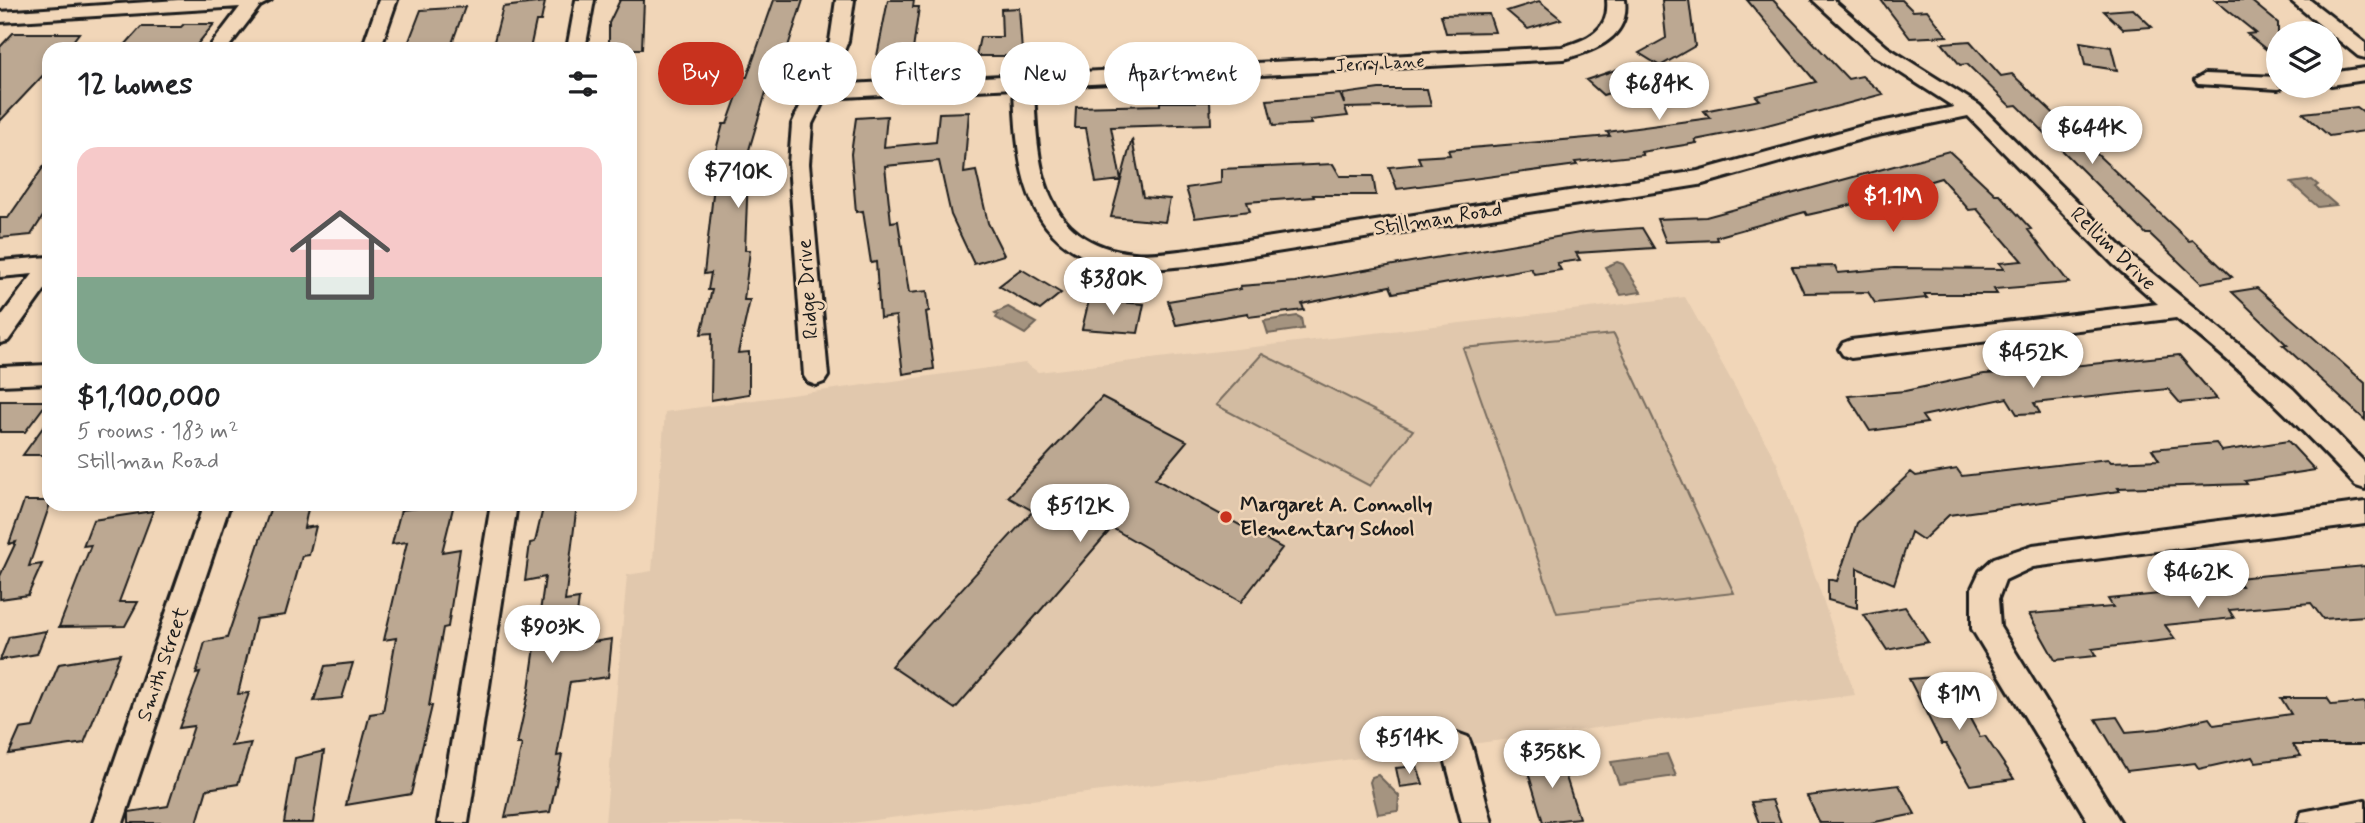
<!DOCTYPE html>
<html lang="en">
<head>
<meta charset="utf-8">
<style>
	:root { --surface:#fff; --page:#f2f2f2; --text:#202124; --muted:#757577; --line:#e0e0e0; --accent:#c8321e }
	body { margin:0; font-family:Mynerve,sans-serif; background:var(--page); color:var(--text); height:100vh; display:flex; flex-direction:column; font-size:26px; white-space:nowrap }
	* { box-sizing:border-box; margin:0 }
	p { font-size:23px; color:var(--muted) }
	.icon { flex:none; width:38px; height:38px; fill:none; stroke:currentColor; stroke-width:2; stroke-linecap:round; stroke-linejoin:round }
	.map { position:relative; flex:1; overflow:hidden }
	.sheet { position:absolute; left:42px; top:42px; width:595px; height:469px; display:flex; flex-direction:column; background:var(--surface); border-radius:21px; box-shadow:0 4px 10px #0003 }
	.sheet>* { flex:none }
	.top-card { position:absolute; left:658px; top:42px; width:665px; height:63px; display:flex; gap:14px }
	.fabs { position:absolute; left:2266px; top:21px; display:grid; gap:14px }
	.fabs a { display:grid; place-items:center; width:77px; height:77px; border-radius:50%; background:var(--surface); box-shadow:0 4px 10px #0003; font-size:35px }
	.price { position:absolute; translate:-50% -60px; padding:0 16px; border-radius:24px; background:#fff; color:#222; font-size:23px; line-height:46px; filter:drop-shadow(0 2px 4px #0008) }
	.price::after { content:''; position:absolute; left:50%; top:42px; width:21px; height:16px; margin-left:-10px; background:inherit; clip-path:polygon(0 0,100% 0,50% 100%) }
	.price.current { background:var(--accent); color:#fff }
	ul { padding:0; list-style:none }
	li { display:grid; align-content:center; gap:14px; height:371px; padding:0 35px }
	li+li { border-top:2px solid var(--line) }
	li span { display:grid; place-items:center; height:217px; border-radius:21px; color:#555 }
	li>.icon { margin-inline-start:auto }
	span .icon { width:126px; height:126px; fill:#fffc; stroke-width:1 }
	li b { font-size:30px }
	h2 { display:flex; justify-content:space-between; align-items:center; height:84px; padding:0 35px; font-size:30px }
	.tag { padding:0 24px; border-radius:32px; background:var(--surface); box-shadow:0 4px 10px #0003; font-size:24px; line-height:63px }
	.tag.current { background:var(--accent); color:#fff }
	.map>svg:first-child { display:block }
	.built { fill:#e1c8ad }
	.green { fill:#d2bba1; stroke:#776c5e; stroke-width:2 }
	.water { fill:#a59480; stroke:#6e6458; stroke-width:2 }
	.building { fill:#bca892; stroke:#1c1c1c; stroke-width:2 }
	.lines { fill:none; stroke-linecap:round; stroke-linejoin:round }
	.minor-casing { stroke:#1c1c1c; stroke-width:6 }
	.minor { fill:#f1d6b8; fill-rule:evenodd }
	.poi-dot { fill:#c8321e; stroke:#f1d6b8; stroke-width:2.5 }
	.labels { text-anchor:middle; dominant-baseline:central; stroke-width:5; stroke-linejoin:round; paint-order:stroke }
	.far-street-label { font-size:18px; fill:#1c1c1c; stroke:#f1d6b8 }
	.street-label { font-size:21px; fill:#1c1c1c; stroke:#f1d6b8 }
	.poi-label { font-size:21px; font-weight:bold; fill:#1c1c1c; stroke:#f1d6b8; text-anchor:start }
</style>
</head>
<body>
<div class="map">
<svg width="2365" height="823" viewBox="0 0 2365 823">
	<rect width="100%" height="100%" fill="#f1d6b8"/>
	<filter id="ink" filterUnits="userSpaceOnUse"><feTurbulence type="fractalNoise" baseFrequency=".0143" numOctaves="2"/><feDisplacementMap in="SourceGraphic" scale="14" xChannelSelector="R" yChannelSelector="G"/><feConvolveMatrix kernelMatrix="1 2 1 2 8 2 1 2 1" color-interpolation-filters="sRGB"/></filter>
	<g filter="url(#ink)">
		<!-- built -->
		<path class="built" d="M1685 297 1777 463 1855 695 851 823H605L627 575 652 571 665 412 1025 363 1038 372Z"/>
		<!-- green -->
		<path class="green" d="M1614 334 1734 593 1557 613 1463 348Z
			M1262 354 1413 430 1370 486 1216 405Z"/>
		<!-- water -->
		<path class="water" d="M2312 180 2318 185 2315 187 2336 205 2318 207 2291 183Z
			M1617 262 1623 264 1641 292 1621 295 1605 267Z
			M1008 307 1037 323 1025 334 996 318 998 315 995 313Z
			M1297 316 1301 318 1303 329 1268 334 1264 321Z
			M1667 754 1676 776 1619 784 1611 762Z
			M1378 775 1399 796 1398 811 1378 814 1370 782 1372 777Z"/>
		<!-- building -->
		<path class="building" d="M620 0H644L642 49H609V23Z
			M774 0H803L782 65H774L749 150 745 250H750L744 300H750L738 353 749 352V394L711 400 712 333 701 334 712 290H708L711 273 704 274 715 176H709L723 124H727L744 77H747Z
			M888 0H914L913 7H919L912 57 876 61Z
			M1662 0H1689L1695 46 1660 66 1639 53 1666 38Z
			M1747 0H1773L1848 79 1862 76 1883 94 1756 128 1695 140 1697 143 1641 152 1643 155 1575 162 1577 165 1397 189 1389 167 1421 164 1418 157 1450 155 1448 150 1610 136 1607 132 1710 118 1704 111 1760 100 1756 96 1816 82Z
			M1881 0H1902L1913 11 1927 10 1947 36 1910 38Z
			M2215 0H2250L2278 23V59L2247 34 2256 33Z
			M1539 1 1561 19 1528 29 1507 11Z
			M545 2 541 21H536L530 49H492L503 7Z
			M465 7 450 49H406L421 10Z
			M1019 8 1022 52H1014L1013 56H976L980 37H1002L1001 9Z
			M2133 9 2152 27 2123 29 2104 11Z
			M1489 14 1495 32 1446 33 1441 15Z
			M184 24H214L196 46H124L141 27H181Z
			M13 33H79L67 49H49V69L0 121V47Z
			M1970 41 2001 76 2012 74 2189 241 2193 240 2232 277 2201 283 2150 234H2146L2017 105 2010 106 1967 64 1960 65 1942 43Z
			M2080 42 2111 47 2117 70 2085 65Z
			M1624 67 1642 82 1603 95 1586 80Z
			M1379 89H1427L1431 106 1345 108 1348 116 1310 120 1312 124 1273 126 1267 100 1340 94 1344 104 1343 94Z
			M1160 102H1210L1211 124 1111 127 1121 180 1096 183 1086 128H1075L1076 107 1160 105Z
			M2357 107 2365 113V131L2329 136 2303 113Z
			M969 112 964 173 976 171 988 223 1004 255 974 264 951 215 939 161 885 166 891 222 898 221 909 293 927 291 929 311 926 312 934 369 903 374 896 316 880 318 876 262 871 263 863 211 856 212 851 154 856 118 887 116 884 147 936 142 939 113Z
			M1132 139 1143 197 1170 199 1165 222 1111 217Z
			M1949 151 1995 194H1999L2031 229 2028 230 2069 283 1994 289 1997 294H1924L1927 298 1875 303 1868 292 1804 293 1792 267 1835 266 1838 273 1894 268 2004 269 1999 263 2022 261 1977 209 1969 210 1941 178 1847 206 1807 215 1805 212 1716 237 1717 240 1666 242 1657 219 1706 217Z
			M49 159V207L31 235 0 238V218H8Z
			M1333 164 1340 176H1373L1376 195H1313L1314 197 1247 202 1250 211 1195 218 1186 188 1221 183V169Z
			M1642 228 1654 248 1576 253 1580 260 1557 263 1561 270 1534 274 1531 268 1393 293 1390 286 1302 304 1304 310 1249 317 1248 313 1176 325 1168 301 1241 289 1240 286 1295 282 1585 232Z
			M1021 269 1061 293 1040 310 999 286Z
			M2257 288 2365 383V420L2283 345H2287L2232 292Z
			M1089 300 1144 304 1138 333 1082 329Z
			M2179 355 2217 399 2180 403 2168 389 2034 403 2040 413 2017 414 2007 398 1922 416 1927 423 1870 431 1848 396 1905 391 1984 374 2065 370 2062 367Z
			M1102 397 1187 441 1155 479 1282 548 1241 602 1112 528 955 709 891 666 1033 511 1008 497Z
			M0 401H48L25 432H0Z
			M49 419V455H23Z
			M2288 441 2315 470 2245 481 2247 484 2118 488 2120 491 1949 515 1923 540 1911 532 1894 584 1857 568V608L1828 600V579L1837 581 1857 523 1911 472 1916 476 1957 469 1962 476 2108 459 2111 462 2159 460 2152 449 2216 443 2222 451Z
			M24 501H49L50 504 29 566 42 564 28 595 0 599V576L16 542 9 544Z
			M272 504H309L304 528 316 526 309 555 302 556 285 615 256 619 238 694 249 693 231 746 251 743 238 784 207 789 197 823H129V812L168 806 194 726 179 728 200 673 196 674 205 642 227 638Z
			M454 504 442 552 460 549 448 627 443 628 429 706H432L411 794 346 805 370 714 383 712 396 638 384 640 407 542 392 544 401 510Z
			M544 504H577L565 601 579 599 573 645 612 639 608 677 570 682 557 756 562 755 550 812 505 817 522 744H517L529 689 545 577 525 581 530 543 535 542Z
			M153 511 119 602H138L125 626 59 627 91 545 83 546 93 520Z
			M2365 566V616L2323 619 2311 603 2229 610 2234 618 2165 625 2175 639 2092 649 2096 656 2055 660 2029 614 2113 607 2108 599 2242 586 2236 578Z
			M1905 607 1928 642 1887 650 1864 615Z
			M46 631 37 654 0 660 9 637Z
			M120 654 84 743 9 754 20 729 33 727 59 664Z
			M353 663 342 698 314 701 325 666Z
			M1947 676 1980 737 1985 736 2014 779 1970 785 1946 744H1942L1909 679Z
			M2281 698H2327L2332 705 2365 702V745H2293L2301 756 2256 762 2253 757 2199 769 2195 763 2127 771 2096 719 2117 717 2126 732 2160 729 2209 718 2214 725 2291 714Z
			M324 751 313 823H284L295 758Z
			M1560 758 1579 818 1543 822 1525 762Z
			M1417 766 1423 784 1400 787 1396 768Z
			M1899 785 1915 814 1870 823H1820L1807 796Z
			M1772 800 1781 823H1759L1751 802Z"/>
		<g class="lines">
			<defs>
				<path id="minor" d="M178 0H271L260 6 227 49H208L240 7 0 22V12Z
					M379 0H397L380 49H362Z
					M576 0H594L585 49H567Z
					M836 0H854L848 41 830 85 1562 47C1588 40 1610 30 1607 0H1625C1630 38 1594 51 1563 59L1034 87C1037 163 1040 244 1134 253 1152 255 1170 252 1188 250L1698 171 1866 125 1954 107 1873 55 1813 0H1833L1887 47 1979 105 2129 254 2293 389 2365 463V489L2356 486C2299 426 2242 368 2176 318L1851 358 1843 355 1839 349 1843 343 1851 340 2158 304 2113 264 1968 116 1868 137 1699 185 1188 266C1170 267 1152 270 1134 269 1027 258 1017 178 1014 88L825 98 812 124 809 164 828 376 824 382 816 385 808 382 804 376 789 164 792 124 830 41Z
					M2290 0H2310L2365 43V58L2358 56Z
					M2365 68V80L2331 85V73Z
					M2205 74 2278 77V86H2286L2278 89 2198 84 2195 80Z
					M49 257V284L8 341 0 343V318L33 274 0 277V261Z
					M49 365V383L0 385V367Z
					M2365 502V524L2033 567 2005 580 1998 599 2000 627 2121 823H2089L1972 629V588L1980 571 1994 558 2033 545Z
					M204 504H230L123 823H93Z
					M491 504H517L468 823H438Z
					M1457 733 1468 737 1472 747 1492 823H1462L1442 747 1446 737Z
					M2365 800V823H2298L2302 812Z"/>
			</defs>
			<!-- minor casing -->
			<use href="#minor" class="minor-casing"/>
			<!-- minor -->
			<use href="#minor" class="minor"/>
		</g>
	</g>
	<!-- markers -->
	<circle class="poi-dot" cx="1226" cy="517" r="7"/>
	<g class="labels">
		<!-- far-street labels -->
		<g class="far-street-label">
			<text transform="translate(1380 64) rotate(-3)">Jerry Lane</text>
		</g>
		<!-- street labels -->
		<g class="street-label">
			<text transform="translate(1438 219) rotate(-9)">Stillman Road</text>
			<text transform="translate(2113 249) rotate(44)">Rellim Drive</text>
			<text transform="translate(808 289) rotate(-94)">Ridge Drive</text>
			<text transform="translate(163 664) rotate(-71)">Smith Street</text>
		</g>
		<!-- poi labels -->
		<g class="poi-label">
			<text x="1240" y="505">Margaret A. Connolly<tspan x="1240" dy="24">Elementary School</tspan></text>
		</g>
	</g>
</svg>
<div class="fabs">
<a><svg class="icon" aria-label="layers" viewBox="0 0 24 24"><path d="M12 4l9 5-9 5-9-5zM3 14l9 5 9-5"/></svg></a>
</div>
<b class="price" style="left:1659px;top:122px">$684K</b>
<b class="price" style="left:2092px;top:166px">$644K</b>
<b class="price" style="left:738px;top:210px">$710K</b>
<b class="price current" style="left:1893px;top:234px">$1.1M</b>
<b class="price" style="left:1113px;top:317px">$380K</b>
<b class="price" style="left:2033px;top:390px">$452K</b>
<b class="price" style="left:1080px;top:544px">$512K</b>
<b class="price" style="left:2198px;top:610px">$462K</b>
<b class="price" style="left:552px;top:665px">$903K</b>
<b class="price" style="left:1959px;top:732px">$1M</b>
<b class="price" style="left:1409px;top:776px">$514K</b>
<b class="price" style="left:1552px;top:790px">$358K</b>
<div class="top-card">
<a class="tag current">Buy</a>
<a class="tag">Rent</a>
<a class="tag">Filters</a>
<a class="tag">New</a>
<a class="tag">Apartment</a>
</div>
<section class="sheet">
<h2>12 homes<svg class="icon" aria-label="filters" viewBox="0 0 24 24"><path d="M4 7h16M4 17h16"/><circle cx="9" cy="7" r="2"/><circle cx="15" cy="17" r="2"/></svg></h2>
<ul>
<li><span style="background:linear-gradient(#f6c9c9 60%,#7fa58c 0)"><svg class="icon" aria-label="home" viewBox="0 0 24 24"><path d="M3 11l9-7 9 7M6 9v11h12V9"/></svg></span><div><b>$1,100,000</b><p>5 rooms · 183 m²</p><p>Stillman Road</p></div></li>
</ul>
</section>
</div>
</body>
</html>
